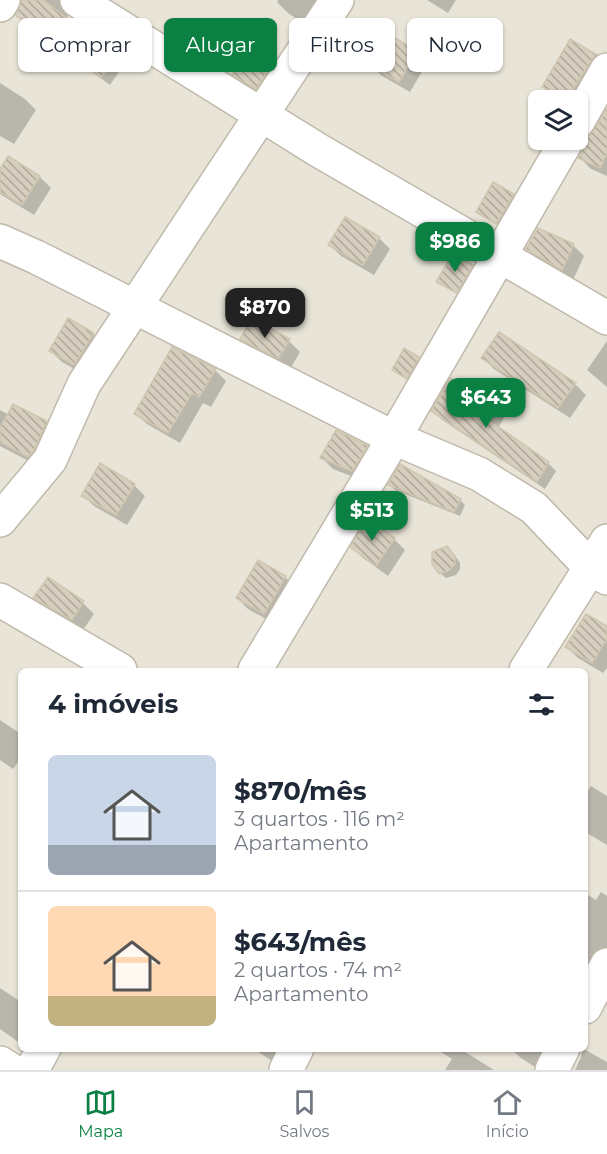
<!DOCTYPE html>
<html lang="pt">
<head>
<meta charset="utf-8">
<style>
	:root { --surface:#fff; --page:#f2f2f3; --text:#1f2937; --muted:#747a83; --line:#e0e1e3; --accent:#0b8043 }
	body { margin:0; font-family:Montserrat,sans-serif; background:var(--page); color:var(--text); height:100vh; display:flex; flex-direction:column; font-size:22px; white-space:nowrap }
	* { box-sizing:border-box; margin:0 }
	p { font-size:20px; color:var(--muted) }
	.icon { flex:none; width:33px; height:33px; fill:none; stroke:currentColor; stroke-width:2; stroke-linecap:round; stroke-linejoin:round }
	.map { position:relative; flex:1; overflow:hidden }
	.panel { position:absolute; left:18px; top:668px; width:570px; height:384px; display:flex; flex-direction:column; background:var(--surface); border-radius:9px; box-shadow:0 2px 4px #0004 }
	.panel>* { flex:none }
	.hud { position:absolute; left:18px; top:18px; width:572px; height:54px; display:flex; gap:12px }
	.fabs { position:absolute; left:528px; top:90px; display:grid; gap:12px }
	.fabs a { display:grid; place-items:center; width:60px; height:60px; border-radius:9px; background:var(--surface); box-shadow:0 2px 4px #0004; font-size:30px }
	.price { position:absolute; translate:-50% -51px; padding:0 14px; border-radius:12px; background:var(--accent); color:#fff; font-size:20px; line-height:39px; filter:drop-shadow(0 2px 3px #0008) }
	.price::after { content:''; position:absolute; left:50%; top:36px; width:18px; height:14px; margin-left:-9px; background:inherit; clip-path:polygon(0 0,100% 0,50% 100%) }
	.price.active { background:#222; color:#fff }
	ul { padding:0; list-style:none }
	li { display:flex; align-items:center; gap:18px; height:150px; padding:0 30px }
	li+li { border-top:2px solid var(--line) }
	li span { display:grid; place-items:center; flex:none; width:168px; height:120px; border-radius:9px; color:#555 }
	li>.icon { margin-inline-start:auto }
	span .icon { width:72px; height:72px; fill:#fffc; stroke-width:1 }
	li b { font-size:26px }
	h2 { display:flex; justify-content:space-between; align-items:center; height:72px; padding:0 30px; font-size:26px }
	.chip { padding:0 21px; border-radius:9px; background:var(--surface); box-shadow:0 2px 4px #0004; font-size:21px; line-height:54px }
	.chip.active { background:var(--accent); color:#fff }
	.menu { display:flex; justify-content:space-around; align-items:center; height:84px; border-top:2px solid var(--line); background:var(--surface); font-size:16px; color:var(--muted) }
	.menu a { display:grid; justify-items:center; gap:3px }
	.menu .active { color:var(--accent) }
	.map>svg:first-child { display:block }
	.residential { fill:#e8e4d7; fill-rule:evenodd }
	.shadow { fill:#0003 }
	.building { fill:url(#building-back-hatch); stroke:#d1c7b1; stroke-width:1.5 }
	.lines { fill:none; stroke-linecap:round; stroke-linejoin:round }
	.minor-casing { stroke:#c0baab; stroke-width:36 }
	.minor { stroke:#fff; stroke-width:33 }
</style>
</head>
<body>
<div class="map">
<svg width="607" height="1070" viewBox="0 0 607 1070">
	<defs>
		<pattern id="building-back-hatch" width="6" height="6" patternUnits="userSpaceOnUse" patternTransform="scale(1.5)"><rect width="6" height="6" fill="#d6cebe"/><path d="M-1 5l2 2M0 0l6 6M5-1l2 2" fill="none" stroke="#b0a99b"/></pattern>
	</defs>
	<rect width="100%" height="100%" fill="#f4f2e8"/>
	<!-- residential -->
	<path class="residential" d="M0 0H607V1070H0ZM538 100H578V140H538ZM21 670H585V1048H21Z"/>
	<!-- shadow -->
	<path class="shadow" d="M25 0H68L65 9 69 20 118 54 126 62 110 85 25 23 17 15Z
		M278 0H333L313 30 288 13 277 2Z
		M427 0H456L448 13Z
		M253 48 273 63 284 74 267 99 245 85 234 74Z
		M416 52 427 63 410 92 382 76 371 65Z
		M596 56 607 67 578 100H560L544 86Z
		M0 83 25 99 36 110 14 144 0 136Z
		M607 123V176L591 169 580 158Z
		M9 158 40 177 51 188 34 215 0 194V172Z
		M513 195 519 200 502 228 478 212Z
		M538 230 573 245 584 256 573 280 539 260 528 249Z
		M379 238 390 249 374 275 341 256 330 245Z
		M472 266 477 271 462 297 438 281Z
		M69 320 93 334 104 345 85 375 62 362 51 351Z
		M242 339 289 341 300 352 290 369 253 350Z
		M607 341V387L587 370Z
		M172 349 215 370 226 381 211 407 203 403 180 443 147 424 136 413Z
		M404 350 424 364 412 383 393 370Z
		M483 358 575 384 586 395 570 418 494 369Z
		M0 410 9 415 46 423 57 434 40 467 0 446Z
		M496 410 504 418 498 428 548 463 556 471 545 489 441 419 433 411Z
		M367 447 378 458 364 481 333 469 322 458Z
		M134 485 145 496 127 525 94 506 83 495Z
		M390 485 460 500 465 505 460 516 395 490Z
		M394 539 405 550 388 576 363 558 352 547Z
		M453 553 460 563V569L456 575 446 578 440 573Z
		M285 577 296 588 275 624 248 609 237 598Z
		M49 579 83 603 94 614 83 630 46 609 35 598Z
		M607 628V668L603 673 578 658 567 647Z
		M0 720 21 734V758L13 769 0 760Z
		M591 786 607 796V845L585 832V795Z
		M601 892 607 896V958L585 994V893L596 900Z
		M0 988 21 1002V1044L0 1029Z
		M253 1048H293L282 1068Z
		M435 1048H463L462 1050 494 1070H445L452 1059Z
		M556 1048 540 1070 521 1058 511 1049Z
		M582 1048 607 1062V1070H575L581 1057Z"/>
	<!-- building -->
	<path class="building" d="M22 0H43L83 30 119 53 101 78 15 15Z
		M388 34 417 51 399 82 369 65Z
		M570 39 597 55 591 61 566 100 542 87Z
		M252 46 274 61 256 89 232 75Z
		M607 108V153L600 168 578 158 583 149 585 138 594 130Z
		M8 156 40 176 22 205 0 192V169Z
		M493 182 514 194 496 224 476 212Z
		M345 217 380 237 363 265 328 245Z
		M538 228 574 244 562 270 526 249Z
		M453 253 473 265 457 293 436 282Z
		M68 318 94 333 74 365 49 351Z
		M252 318 290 339 278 359 240 339Z
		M499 332 576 383 558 408 481 358Z
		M172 347 216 369 199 397 192 393 168 433 134 414Z
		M404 348 419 357 407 379 392 370Z
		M451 378 497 409 490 421 549 462 537 482 431 411Z
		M13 404 47 421 34 450 28 457 0 442V428Z
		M336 430 368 446 352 471 320 458Z
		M100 463 135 484 116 515 81 496Z
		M400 464 461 499 454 512 388 485Z
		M367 519 395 538 376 566 350 547Z
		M447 546 455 556V564L450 570 439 574 432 564V552Z
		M258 560 286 576 264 614 236 598Z
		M48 577 84 601 72 620 33 598Z
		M586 614 607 626V639L592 663 565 647Z"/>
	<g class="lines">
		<defs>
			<path id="minor" d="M77 0 318 150 607 318
				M0 5 3 0
				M578 121 607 70
				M0 241 36 257 394 438 479 474 534 508 591 568 607 578
				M0 520 50 460 84 384 337 0
				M0 600 120 670
				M255 670 394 438 567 140
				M526 670 607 541
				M585 1007 607 965
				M0 1063 11 1070
				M32 1070 44 1048
				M286 1070 297 1048
				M552 1070 563 1048"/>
		</defs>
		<!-- minor casing -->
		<use href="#minor" class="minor-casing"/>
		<!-- minor -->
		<use href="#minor" class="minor"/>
	</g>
</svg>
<div class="fabs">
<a><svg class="icon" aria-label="layers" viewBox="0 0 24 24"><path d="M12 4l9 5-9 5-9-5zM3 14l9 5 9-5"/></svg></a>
</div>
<b class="price" style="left:455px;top:273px">$986</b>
<b class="price active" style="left:265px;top:339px">$870</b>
<b class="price" style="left:486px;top:429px">$643</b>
<b class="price" style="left:372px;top:542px">$513</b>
<div class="hud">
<a class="chip">Comprar</a>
<a class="chip active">Alugar</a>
<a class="chip">Filtros</a>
<a class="chip">Novo</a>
</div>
<section class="panel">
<h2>4 imóveis<svg class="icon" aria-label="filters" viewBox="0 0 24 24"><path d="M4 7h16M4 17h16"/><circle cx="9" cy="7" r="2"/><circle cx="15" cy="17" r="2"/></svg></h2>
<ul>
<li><span style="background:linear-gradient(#c9d6e8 75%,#9aa5b1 0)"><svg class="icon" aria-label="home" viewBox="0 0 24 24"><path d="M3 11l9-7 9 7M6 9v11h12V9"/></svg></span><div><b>$870/mês</b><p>3 quartos · 116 m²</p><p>Apartamento</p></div></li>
<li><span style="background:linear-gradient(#ffd9b3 75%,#c2b280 0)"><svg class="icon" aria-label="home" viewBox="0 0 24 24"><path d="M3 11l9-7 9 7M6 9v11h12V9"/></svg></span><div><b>$643/mês</b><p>2 quartos · 74 m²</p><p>Apartamento</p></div></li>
</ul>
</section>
</div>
<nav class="menu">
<a class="active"><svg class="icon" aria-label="map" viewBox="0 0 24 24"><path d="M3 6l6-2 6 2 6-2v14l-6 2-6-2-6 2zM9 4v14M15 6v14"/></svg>Mapa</a>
<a><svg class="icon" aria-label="saved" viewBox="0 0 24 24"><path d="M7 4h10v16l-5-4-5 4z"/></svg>Salvos</a>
<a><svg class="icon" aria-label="home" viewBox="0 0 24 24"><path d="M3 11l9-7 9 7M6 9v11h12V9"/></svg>Início</a>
</nav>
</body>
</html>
